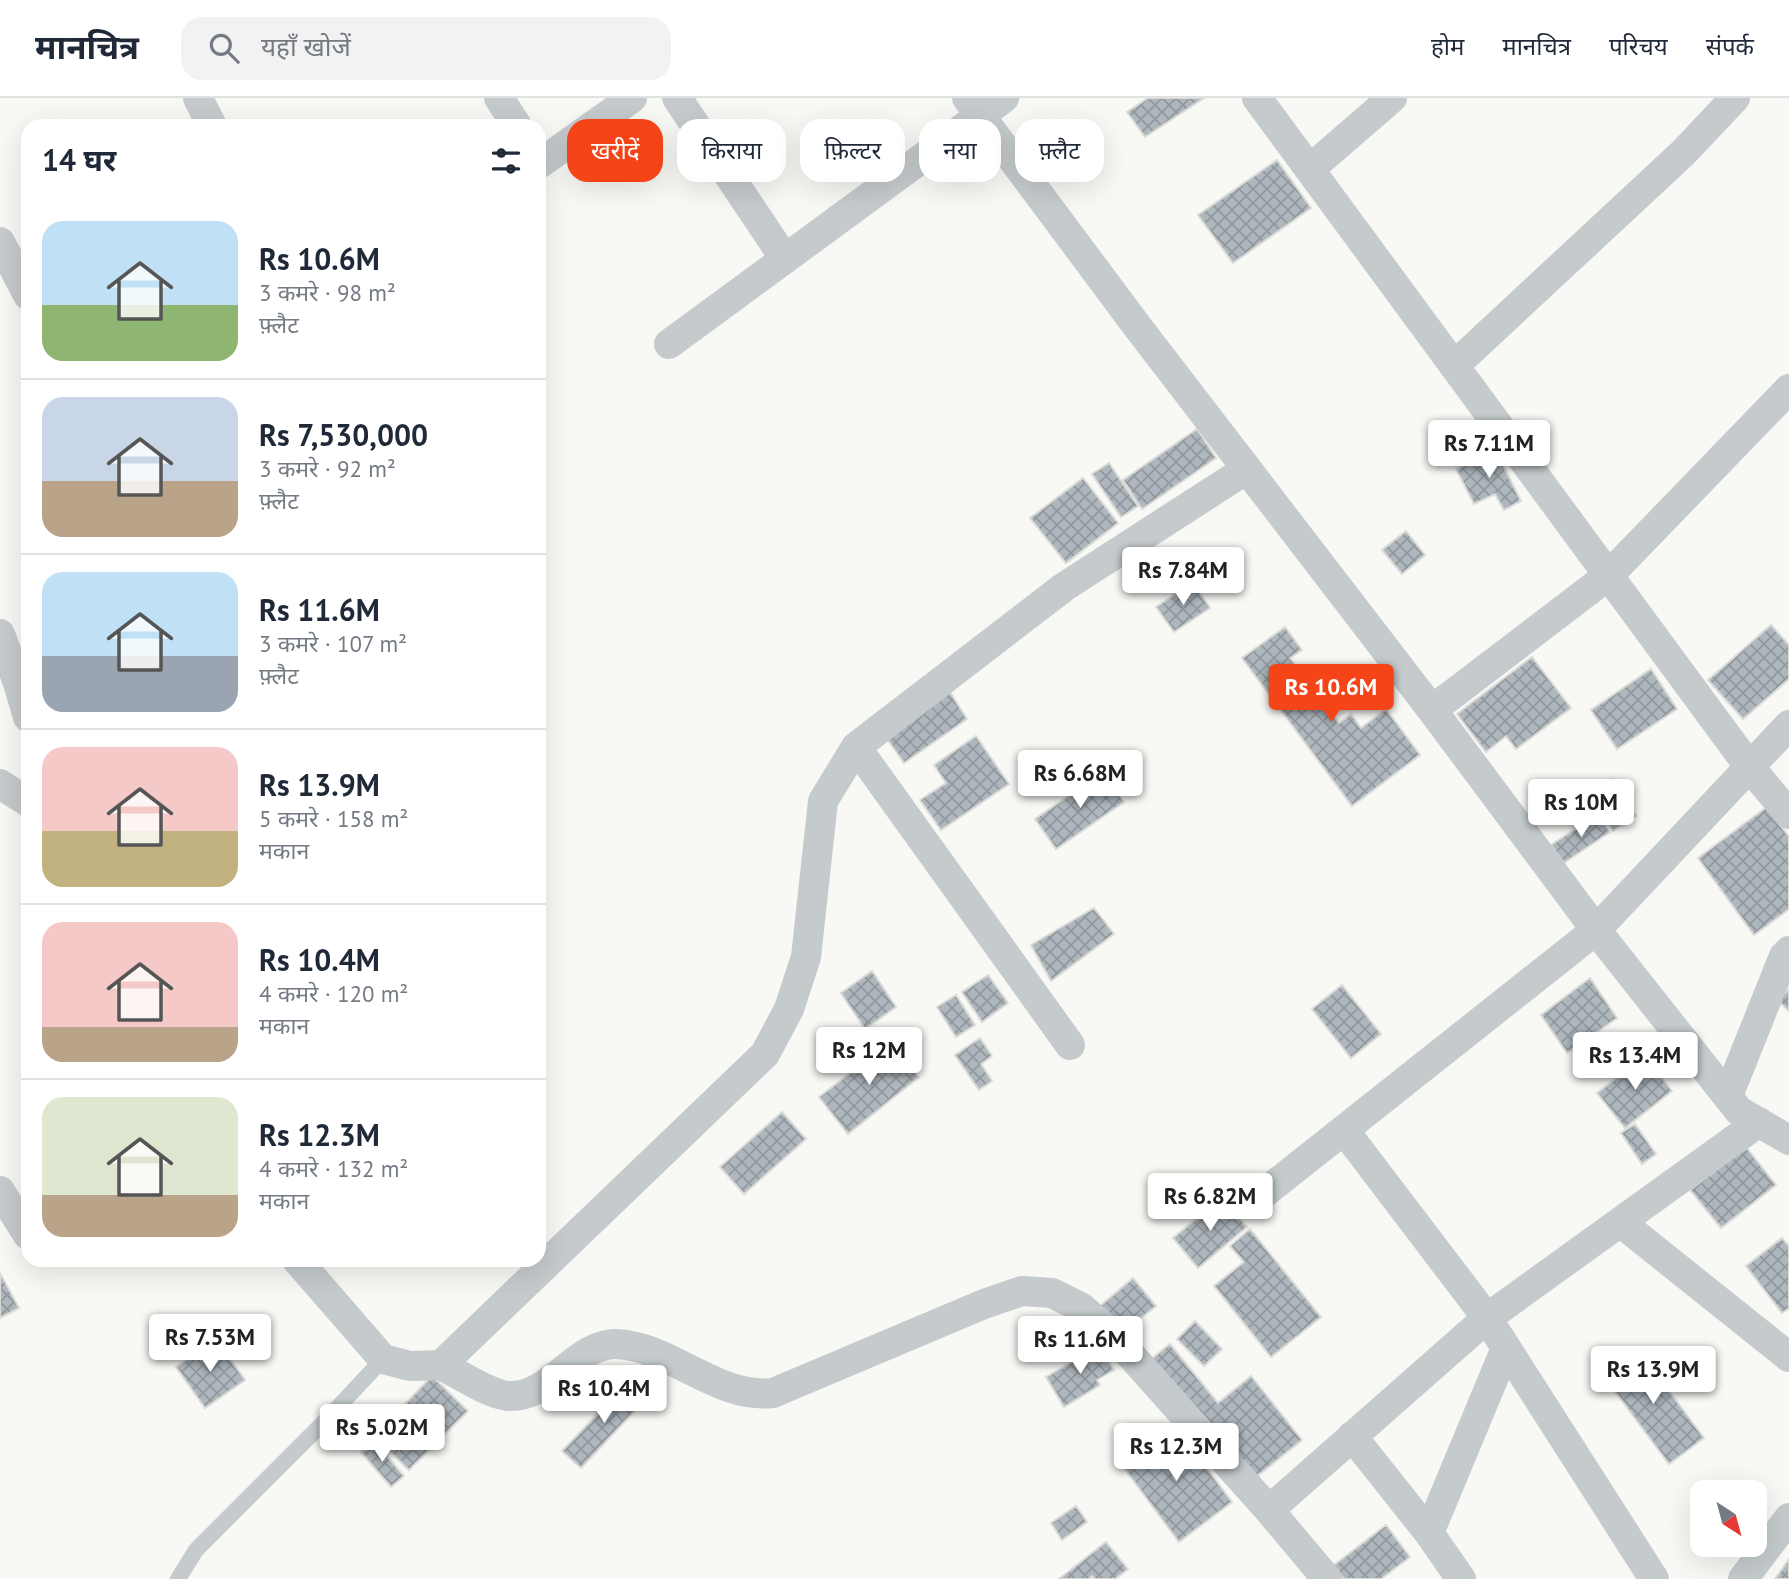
<!DOCTYPE html>
<html lang="hi">
<head>
<meta charset="utf-8">
<style>
	:root { --surface:#fff; --page:#f2f2f3; --text:#1f2937; --muted:#747a83; --line:#e0e1e3; --accent:#f54417 }
	body { margin:0; font-family:"PT Sans","Noto Sans Devanagari",sans-serif; background:var(--page); color:var(--text); height:100vh; display:flex; flex-direction:column; font-size:26px; white-space:nowrap }
	* { box-sizing:border-box; margin:0 }
	p { font-size:23px; color:var(--muted) }
	.icon { flex:none; width:38px; height:38px; fill:none; stroke:currentColor; stroke-width:2; stroke-linecap:round; stroke-linejoin:round }
	.map { position:relative; flex:1; overflow:hidden }
	.panel { position:absolute; left:21px; top:21px; width:525px; height:1148px; display:flex; flex-direction:column; background:var(--surface); border-radius:21px; box-shadow:0 7px 28px #0002 }
	.panel>* { flex:none }
	.top-card { position:absolute; left:567px; top:21px; width:665px; height:63px; display:flex; gap:14px }
	.needle { width:46px; rotate:144deg }
	.fabs { position:absolute; left:1690px; top:1382px; display:grid; gap:14px }
	.fabs a { display:grid; place-items:center; width:77px; height:77px; border-radius:14px; background:var(--surface); box-shadow:0 7px 28px #0002; font-size:35px }
	.price { position:absolute; translate:-50% -60px; padding:0 16px; border-radius:7px; background:#fff; color:#222; font-size:23px; line-height:46px; filter:drop-shadow(0 2px 4px #0008) }
	.price::after { content:''; position:absolute; left:50%; top:42px; width:21px; height:16px; margin-left:-10px; background:inherit; clip-path:polygon(0 0,100% 0,50% 100%) }
	.price.selected { background:var(--accent); color:#fff }
	ul { padding:0; list-style:none }
	li { display:flex; align-items:center; gap:21px; height:175px; padding:0 21px }
	li+li { border-top:2px solid var(--line) }
	li span { display:grid; place-items:center; flex:none; width:196px; height:140px; border-radius:21px; color:#555 }
	li>.icon { margin-inline-start:auto }
	span .icon { width:84px; height:84px; fill:#fffc; stroke-width:1 }
	li b { font-size:30px }
	h2 { display:flex; justify-content:space-between; align-items:center; height:84px; padding:0 21px; font-size:30px }
	.chip { padding:0 24px; border-radius:21px; background:var(--surface); box-shadow:0 7px 28px #0002; font-size:24px; line-height:63px }
	.chip.selected { background:var(--accent); color:#fff }
	header { display:flex; align-items:center; gap:42px; box-sizing:border-box; height:98px; padding:0 35px; background:var(--surface); border-bottom:2px solid var(--line) }
	header strong { font-size:33px }
	nav { display:flex; gap:38px; margin-inline-start:auto; font-size:24px }
	.search { width:490px; height:63px; background:var(--page); display:flex; align-items:center; gap:18px; box-sizing:border-box; padding:0 24px; border-radius:21px; color:var(--muted); font-size:26px }
	.map>svg:first-child { display:block }
	.building { fill:url(#building-cross-hatch); stroke:#dadad7; stroke-width:2 }
	.lines { fill:none; stroke-linecap:round; stroke-linejoin:round }
	.lane { stroke:#c5cacd; stroke-width:16 }
	.street { stroke:#c5cacd; stroke-width:30 }
</style>
</head>
<body>
<header>
<strong>मानचित्र</strong>
<div class="search"><svg class="icon" aria-label="search" viewBox="0 0 24 24"><circle cx="10" cy="10" r="6"/><path d="M15 15l6 6"/></svg>यहाँ खोजें</div>
<nav><a>होम</a><a>मानचित्र</a><a>परिचय</a><a>संपर्क</a></nav>
</header>
<div class="map">
<svg width="1789" height="1481" viewBox="0 0 1789 1481">
	<defs>
		<pattern id="building-cross-hatch" width="8" height="8" patternUnits="userSpaceOnUse" patternTransform="scale(1.75)"><rect width="8" height="8" fill="#aeb7bd"/><path d="M0 0l8 8M0 8l8-8" fill="none" stroke="#91999f"/></pattern>
	</defs>
	<rect width="100%" height="100%" fill="#f8f8f5"/>
	<!-- building -->
	<path class="building" d="M1148 0H1204L1145 39 1127 14Z
		M1277 62 1311 110 1233 165 1198 117Z
		M1197 331 1216 360 1142 411 1123 382Z
		M1495 351 1521 403 1504 412 1495 396 1474 406 1456 371Z
		M1109 365 1138 408 1121 419 1092 376Z
		M1083 380 1118 425 1066 465 1030 420Z
		M1406 433 1425 457 1402 476 1382 452Z
		M1193 484 1210 510 1174 534 1156 509Z
		M1771 527 1789 547V581L1743 621 1708 582Z
		M1285 529 1302 552 1290 560 1339 625 1351 616 1361 630 1386 611 1420 657 1352 708 1242 560Z
		M1532 559 1571 610 1516 651 1506 638 1486 654 1457 616Z
		M1651 571 1677 611 1617 651 1591 612Z
		M950 594 967 621 904 665 885 638Z
		M976 638 1009 686 941 732 920 702 946 685 934 667Z
		M1103 674 1124 704 1056 751 1035 721Z
		M1612 681 1636 718 1613 733 1589 696Z
		M1767 709 1789 739V811L1754 837 1698 760Z
		M1598 716 1610 734 1564 765 1551 747Z
		M1094 810 1114 836 1051 883 1031 847Z
		M872 873 896 909 865 931 841 895Z
		M988 877 1008 905 982 924 962 894Z
		M1590 880 1617 920 1567 955 1541 917Z
		M1342 887 1381 936 1351 960 1312 911Z
		M1789 891V913L1778 903Z
		M956 897 975 927 956 939 937 909Z
		M980 940 992 958 981 966 992 983 979 992 955 957Z
		M892 943 919 979 848 1036 819 999Z
		M1645 958 1672 993 1625 1030 1597 995Z
		M782 1014 806 1041 744 1096 720 1069Z
		M1635 1026 1656 1056 1642 1066 1621 1035Z
		M1746 1049 1776 1087 1721 1130 1690 1092Z
		M1222 1100 1247 1129 1198 1170 1173 1140Z
		M1250 1131 1321 1219 1271 1259 1214 1188 1244 1164 1230 1148Z
		M1782 1140 1789 1148V1210L1782 1215 1746 1168Z
		M0 1175 19 1210 0 1220Z
		M1133 1180 1156 1208 1121 1236 1099 1209Z
		M1195 1223 1222 1251 1204 1268 1177 1241Z
		M216 1241 245 1282 205 1310 176 1269Z
		M1170 1246 1218 1305 1251 1278 1302 1342 1250 1384 1150 1262Z
		M1099 1248 1114 1272 1097 1282 1100 1287 1064 1309 1046 1279Z
		M1637 1250 1704 1340 1669 1366 1602 1276Z
		M432 1278 468 1313 409 1372 374 1338Z
		M628 1284 646 1301 581 1370 562 1353Z
		M1174 1326 1232 1404 1179 1444 1121 1366Z
		M374 1343 404 1378 391 1389 361 1354Z
		M1076 1408 1087 1424 1062 1442 1051 1425Z
		M1386 1427 1410 1459 1381 1481H1344L1333 1468Z
		M1106 1444 1128 1471 1115 1481H1095L1092 1478 1089 1481H1059Z
		M1789 1461V1481H1775Z"/>
	<g class="lines">
		<!-- lane -->
		<path class="lane" d="M178 1481 196 1452 327 1321 383 1261"/>
		<!-- street -->
		<path class="street" d="M198 0 212 28
			M499 0 517 28
			M677 0 785 161
			M967 0 1137 228 1432 612 1596 832 1739 1013 1789 1042
			M1257 0 1748 667 1789 716
			M539 66 632 0
			M1310 71 1392 0
			M0 144 28 197
			M669 246 1004 0
			M1455 267 1683 55 1735 0
			M0 536 18 585 28 619
			M1432 612 1609 477 1789 291
			M856 649 1070 947
			M0 686 28 704
			M1728 998 1784 858 1789 853
			M1344 1032 1487 1220 1654 1481
			M0 1093 28 1137
			M1254 1103 1596 832 1789 627
			M1620 1124 1789 1259
			M297 1162 383 1261 410 1268 441 1267 765 956 789 911 806 859 823 703 856 649 1064 489 1247 371
			M441 1267C459 1276 488 1296 508 1298 552 1300 575 1245 617 1246 672 1249 716 1301 773 1295L984 1206 1022 1193 1052 1195 1082 1210 1111 1235 1269 1412 1327 1481
			M1352 1338 1429 1435 1461 1481
			M1269 1412 1487 1220 1759 1024
			M1429 1435 1506 1250
			M1743 1481 1789 1420"/>
	</g>
</svg>
<div class="fabs">
<a><svg class="needle" viewBox="-14 -14 28 28"><path d="M0-13l5 13h-10z" fill="#e53935"/><path d="M0 13l5-13h-10z" fill="#747a83"/></svg></a>
</div>
<b class="price" style="left:1489px;top:382px">Rs 7.11M</b>
<b class="price" style="left:1183px;top:509px">Rs 7.84M</b>
<b class="price selected" style="left:1331px;top:626px">Rs 10.6M</b>
<b class="price" style="left:1080px;top:712px">Rs 6.68M</b>
<b class="price" style="left:1581px;top:741px">Rs 10M</b>
<b class="price" style="left:869px;top:989px">Rs 12M</b>
<b class="price" style="left:1635px;top:994px">Rs 13.4M</b>
<b class="price" style="left:1210px;top:1135px">Rs 6.82M</b>
<b class="price" style="left:210px;top:1276px">Rs 7.53M</b>
<b class="price" style="left:1080px;top:1278px">Rs 11.6M</b>
<b class="price" style="left:1653px;top:1308px">Rs 13.9M</b>
<b class="price" style="left:604px;top:1327px">Rs 10.4M</b>
<b class="price" style="left:382px;top:1366px">Rs 5.02M</b>
<b class="price" style="left:1176px;top:1385px">Rs 12.3M</b>
<div class="top-card">
<a class="chip selected">खरीदें</a>
<a class="chip">किराया</a>
<a class="chip">फ़िल्टर</a>
<a class="chip">नया</a>
<a class="chip">फ़्लैट</a>
</div>
<section class="panel">
<h2>14 घर<svg class="icon" aria-label="filters" viewBox="0 0 24 24"><path d="M4 7h16M4 17h16"/><circle cx="9" cy="7" r="2"/><circle cx="15" cy="17" r="2"/></svg></h2>
<ul>
<li><span style="background:linear-gradient(#bfe0f5 60%,#8fb573 0)"><svg class="icon" aria-label="home" viewBox="0 0 24 24"><path d="M3 11l9-7 9 7M6 9v11h12V9"/></svg></span><div><b>Rs 10.6M</b><p>3 कमरे · 98 m²</p><p>फ़्लैट</p></div></li>
<li><span style="background:linear-gradient(#c9d6e8 60%,#b9a48a 0)"><svg class="icon" aria-label="home" viewBox="0 0 24 24"><path d="M3 11l9-7 9 7M6 9v11h12V9"/></svg></span><div><b>Rs 7,530,000</b><p>3 कमरे · 92 m²</p><p>फ़्लैट</p></div></li>
<li><span style="background:linear-gradient(#bfe0f5 60%,#9aa5b1 0)"><svg class="icon" aria-label="home" viewBox="0 0 24 24"><path d="M3 11l9-7 9 7M6 9v11h12V9"/></svg></span><div><b>Rs 11.6M</b><p>3 कमरे · 107 m²</p><p>फ़्लैट</p></div></li>
<li><span style="background:linear-gradient(#f6c9c9 60%,#c2b280 0)"><svg class="icon" aria-label="home" viewBox="0 0 24 24"><path d="M3 11l9-7 9 7M6 9v11h12V9"/></svg></span><div><b>Rs 13.9M</b><p>5 कमरे · 158 m²</p><p>मकान</p></div></li>
<li><span style="background:linear-gradient(#f6c9c9 75%,#b9a48a 0)"><svg class="icon" aria-label="home" viewBox="0 0 24 24"><path d="M3 11l9-7 9 7M6 9v11h12V9"/></svg></span><div><b>Rs 10.4M</b><p>4 कमरे · 120 m²</p><p>मकान</p></div></li>
<li><span style="background:linear-gradient(#dfe7d0 70%,#b9a48a 0)"><svg class="icon" aria-label="home" viewBox="0 0 24 24"><path d="M3 11l9-7 9 7M6 9v11h12V9"/></svg></span><div><b>Rs 12.3M</b><p>4 कमरे · 132 m²</p><p>मकान</p></div></li>
</ul>
</section>
</div>
</body>
</html>
